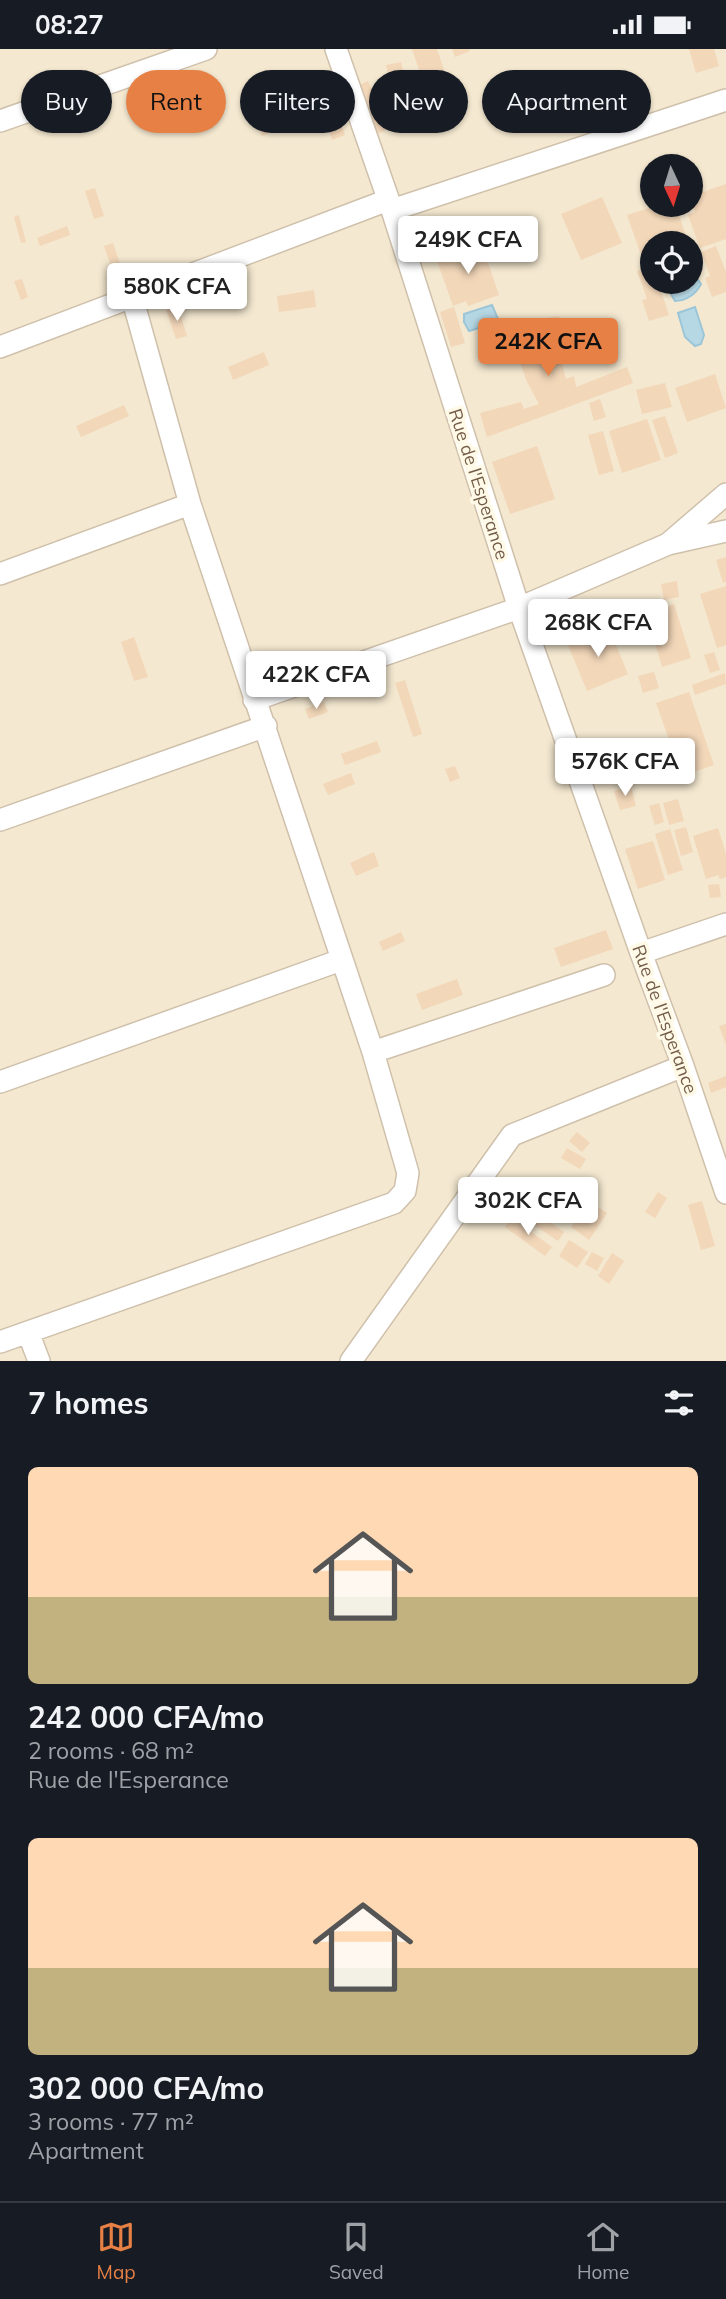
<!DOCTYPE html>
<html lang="en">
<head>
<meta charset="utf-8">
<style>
	:root { --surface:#171b24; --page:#20242c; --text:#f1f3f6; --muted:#9ea1a6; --line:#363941; --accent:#e78045 }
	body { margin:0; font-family:Mulish,sans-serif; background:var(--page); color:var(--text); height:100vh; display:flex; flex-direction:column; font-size:26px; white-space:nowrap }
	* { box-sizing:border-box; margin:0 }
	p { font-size:23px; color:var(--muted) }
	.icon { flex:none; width:38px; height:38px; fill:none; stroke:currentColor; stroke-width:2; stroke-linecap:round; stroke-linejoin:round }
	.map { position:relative; height:1312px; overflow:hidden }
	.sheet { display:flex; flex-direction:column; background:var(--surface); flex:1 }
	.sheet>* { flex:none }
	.guide { position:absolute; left:21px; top:21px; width:684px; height:63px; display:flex; gap:14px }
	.needle { width:46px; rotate:176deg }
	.controls { position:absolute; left:640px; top:105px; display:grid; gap:14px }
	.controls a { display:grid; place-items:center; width:63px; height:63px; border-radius:50%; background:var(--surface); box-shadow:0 2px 5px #0004; font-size:35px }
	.price { position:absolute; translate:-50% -60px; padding:0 16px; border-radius:7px; background:#fff; color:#222; font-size:23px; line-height:46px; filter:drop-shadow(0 2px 4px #0008) }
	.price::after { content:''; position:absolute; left:50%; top:42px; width:21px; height:16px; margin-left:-10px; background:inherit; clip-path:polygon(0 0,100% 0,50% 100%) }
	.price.on { background:var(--accent); color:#111 }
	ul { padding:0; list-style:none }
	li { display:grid; align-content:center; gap:14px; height:371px; padding:0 28px }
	li span { display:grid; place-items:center; height:217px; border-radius:10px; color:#555 }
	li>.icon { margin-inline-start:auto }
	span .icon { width:126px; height:126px; fill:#fffc; stroke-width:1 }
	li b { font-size:30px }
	h2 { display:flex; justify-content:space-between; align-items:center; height:84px; padding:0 28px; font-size:30px }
	.pill { padding:0 24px; border-radius:32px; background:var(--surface); box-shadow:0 2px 5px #0004; font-size:24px; line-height:63px }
	.pill.on { background:var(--accent); color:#111 }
	.status { display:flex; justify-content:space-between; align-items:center; height:49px; padding:0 35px; background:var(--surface); direction:ltr }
	.status svg { height:19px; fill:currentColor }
	.menu { display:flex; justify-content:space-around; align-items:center; height:98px; border-top:2px solid var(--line); background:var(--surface); font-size:19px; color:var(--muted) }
	.menu a { display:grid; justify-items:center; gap:4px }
	.menu .on { color:var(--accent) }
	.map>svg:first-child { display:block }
	.residential { fill:#f4e8d0; fill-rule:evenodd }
	.water { fill:#b6d8e5; stroke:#9cc6d7; stroke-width:2 }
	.building { fill:#f2d7b9 }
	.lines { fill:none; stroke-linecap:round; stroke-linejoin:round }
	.street-casing { stroke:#cfc0ab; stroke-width:24 }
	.street { stroke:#fff; stroke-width:21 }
	.labels { text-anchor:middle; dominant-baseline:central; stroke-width:7; stroke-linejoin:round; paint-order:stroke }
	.street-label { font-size:18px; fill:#735d48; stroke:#fff9e7 }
</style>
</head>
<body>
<div class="status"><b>08:27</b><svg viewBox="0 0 49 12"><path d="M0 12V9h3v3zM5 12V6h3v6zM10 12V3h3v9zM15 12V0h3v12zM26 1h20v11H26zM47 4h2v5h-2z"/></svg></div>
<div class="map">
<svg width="726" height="1312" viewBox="0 0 726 1312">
	<rect width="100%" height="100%" fill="#fcf5e1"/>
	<!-- residential -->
	<path class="residential" d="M0 0H726V1312H0ZM653 117H691V156H653ZM653 194H691V233H653Z"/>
	<!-- water -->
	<path class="water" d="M692 227H695L701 235C696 245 686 252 675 252L671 245 677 235 691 233Z
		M492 256 498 270 495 274 469 282 464 273V265Z
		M695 258 704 286 701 295 695 297 685 288 678 264Z"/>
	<!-- building -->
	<path class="building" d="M412 0H437L445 24 423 32Z
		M452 0H469L470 2 455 8Z
		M689 0H714L719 17 696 24Z
		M401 13 406 32 391 36 386 16Z
		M368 32 388 80 377 85 357 37Z
		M331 43 345 86 332 91 318 47Z
		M568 52 574 69 535 84 531 74 562 62 559 55Z
		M266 58 275 82 262 87 253 63Z
		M726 135V190L700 199 688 166 695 163 691 147Z
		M95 139 104 167 94 170 85 142Z
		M602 148 622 194 581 211 561 165Z
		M659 156H676L688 194H653V205L642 209 627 166Z
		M19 166 26 193 21 194 14 168Z
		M67 177 70 186 40 197 37 189Z
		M481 193 499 246 468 257 466 252 453 257 436 209Z
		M113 194 121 218 112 220 104 197Z
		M716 197 726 223V243L712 248 705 229 710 227 701 203Z
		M653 217V233H658L669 266 649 272 642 251 647 250 637 222Z
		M22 230 28 248 21 251 14 232Z
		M314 241 316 258 279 263 277 247Z
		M178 258 187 287 176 290 166 261Z
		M454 258 465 294 451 298 440 263Z
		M559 267 569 295 558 299 566 330 574 327 576 338 627 318 633 334 487 388 480 364 521 353 524 360 539 355 527 333 520 313 515 285 527 281 526 272Z
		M264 303 269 316 233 331 228 318Z
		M715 325 726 359 687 373 675 339Z
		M665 334 672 358 642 365 636 341Z
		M600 350 606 368 594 372 589 354Z
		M124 356 129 367 81 388 76 377Z
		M665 367 678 404 665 409 652 371Z
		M647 370 661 411 622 424 609 382Z
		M603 382 614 422 599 426 588 386Z
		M537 397 555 450 510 465 492 413Z
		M726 508V533L723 534 716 511Z
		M677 532 679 548 664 551 661 535Z
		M726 537V596L717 599 700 545Z
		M674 555 691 609 662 618 646 564Z
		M609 579 628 625 587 642 568 596Z
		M134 588 148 628 134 632 121 593Z
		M714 603 720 621 710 624 704 606Z
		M654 623 659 639 643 644 638 627Z
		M725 624 726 635 695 646 692 636Z
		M405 631 422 685 413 688 395 634Z
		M689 643 714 716 682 727 656 654Z
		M324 653 328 663 309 670 305 660Z
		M377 692 381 703 345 716 341 705Z
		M455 717 460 729 450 733 445 720Z
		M351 724 355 735 328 746 323 735Z
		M631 737 636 757 620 761 614 742Z
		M678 750 684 772 669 776 663 754Z
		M659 754 664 773 655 776 649 757Z
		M686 778 693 803 681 807 674 781Z
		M718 779 726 805V828L720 830 718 826 706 830 693 787Z
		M670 780 683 821 668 826 655 785Z
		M653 792 665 831 638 840 625 800Z
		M374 803 379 817 356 827 350 814Z
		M719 835 721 848 710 849 708 836Z
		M606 881 613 900 561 918 554 899Z
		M401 883 405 892 383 902 379 893Z
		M457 930 463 946 422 961 416 945Z
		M726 975V996L719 977Z
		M726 1027V1038L711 1044 708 1034Z
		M577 1083 590 1094 582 1103 569 1092Z
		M567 1099 586 1110 580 1120 561 1109Z
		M576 1134 587 1142 566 1168 556 1160Z
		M658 1143 667 1149 655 1169 645 1163Z
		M589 1152 607 1164 589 1191 571 1178Z
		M702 1152 715 1197 701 1201 688 1156Z
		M537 1164 564 1183 558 1192 531 1174Z
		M512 1169 552 1198 545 1207 505 1178Z
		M569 1191 588 1203 577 1219 559 1207Z
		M592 1203 604 1209 597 1222 585 1215Z
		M612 1204 624 1212 609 1235 598 1227Z"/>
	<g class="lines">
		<defs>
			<path id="street" d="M336 0 392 161 519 559 641 904 683 1017 726 1144
				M0 72 206 0
				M392 161 726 51
				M0 298 388 151
				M669 494 726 445
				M0 525 190 455
				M254 651 519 559 668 495 726 482
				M0 771 266 677
				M641 904 726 875
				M373 1003 604 926
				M0 1033 341 911
				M28 1283 39 1312
				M0 1293 394 1154 405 1142 408 1124 373 1003 190 455 132 248
				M351 1312 512 1086 683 1017"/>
		</defs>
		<!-- street casing -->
		<use href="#street" class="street-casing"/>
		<!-- street -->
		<use href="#street" class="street"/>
	</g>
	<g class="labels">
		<!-- street labels -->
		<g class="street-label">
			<text transform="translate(479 435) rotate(72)">Rue de l'Esperance</text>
			<text transform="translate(665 970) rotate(70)">Rue de l'Esperance</text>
		</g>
	</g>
</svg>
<div class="controls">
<a><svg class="needle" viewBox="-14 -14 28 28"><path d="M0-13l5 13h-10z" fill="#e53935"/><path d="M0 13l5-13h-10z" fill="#9ea1a6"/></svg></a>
<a><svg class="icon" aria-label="locate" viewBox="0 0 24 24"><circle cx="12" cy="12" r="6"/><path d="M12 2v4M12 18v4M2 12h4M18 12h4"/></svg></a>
</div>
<b class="price" style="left:468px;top:227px">249K CFA</b>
<b class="price" style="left:177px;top:274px">580K CFA</b>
<b class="price on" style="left:548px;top:329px">242K CFA</b>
<b class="price" style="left:598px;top:610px">268K CFA</b>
<b class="price" style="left:316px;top:662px">422K CFA</b>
<b class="price" style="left:625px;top:749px">576K CFA</b>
<b class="price" style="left:528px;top:1188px">302K CFA</b>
<div class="guide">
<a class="pill">Buy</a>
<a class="pill on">Rent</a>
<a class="pill">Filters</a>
<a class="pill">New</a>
<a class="pill">Apartment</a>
</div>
</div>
<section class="sheet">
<h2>7 homes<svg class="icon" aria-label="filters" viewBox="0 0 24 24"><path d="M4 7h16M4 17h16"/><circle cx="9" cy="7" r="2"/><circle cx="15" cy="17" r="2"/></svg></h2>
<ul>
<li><span style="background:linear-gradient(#ffd9b3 60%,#c2b280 0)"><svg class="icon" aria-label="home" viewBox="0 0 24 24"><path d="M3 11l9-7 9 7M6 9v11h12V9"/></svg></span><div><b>242 000 CFA/mo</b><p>2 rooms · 68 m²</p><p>Rue de l'Esperance</p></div></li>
<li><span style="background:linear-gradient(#ffd9b3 60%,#c2b280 0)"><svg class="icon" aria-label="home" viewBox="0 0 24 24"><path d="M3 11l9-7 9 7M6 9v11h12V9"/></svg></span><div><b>302 000 CFA/mo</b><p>3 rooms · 77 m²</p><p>Apartment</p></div></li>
</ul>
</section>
<nav class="menu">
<a class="on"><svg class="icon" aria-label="map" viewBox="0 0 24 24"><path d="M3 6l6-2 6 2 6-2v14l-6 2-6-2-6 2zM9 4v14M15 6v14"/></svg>Map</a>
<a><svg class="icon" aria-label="saved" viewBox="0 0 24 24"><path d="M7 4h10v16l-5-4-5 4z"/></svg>Saved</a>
<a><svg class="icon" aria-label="home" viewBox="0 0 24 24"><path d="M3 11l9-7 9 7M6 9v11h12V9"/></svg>Home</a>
</nav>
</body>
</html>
